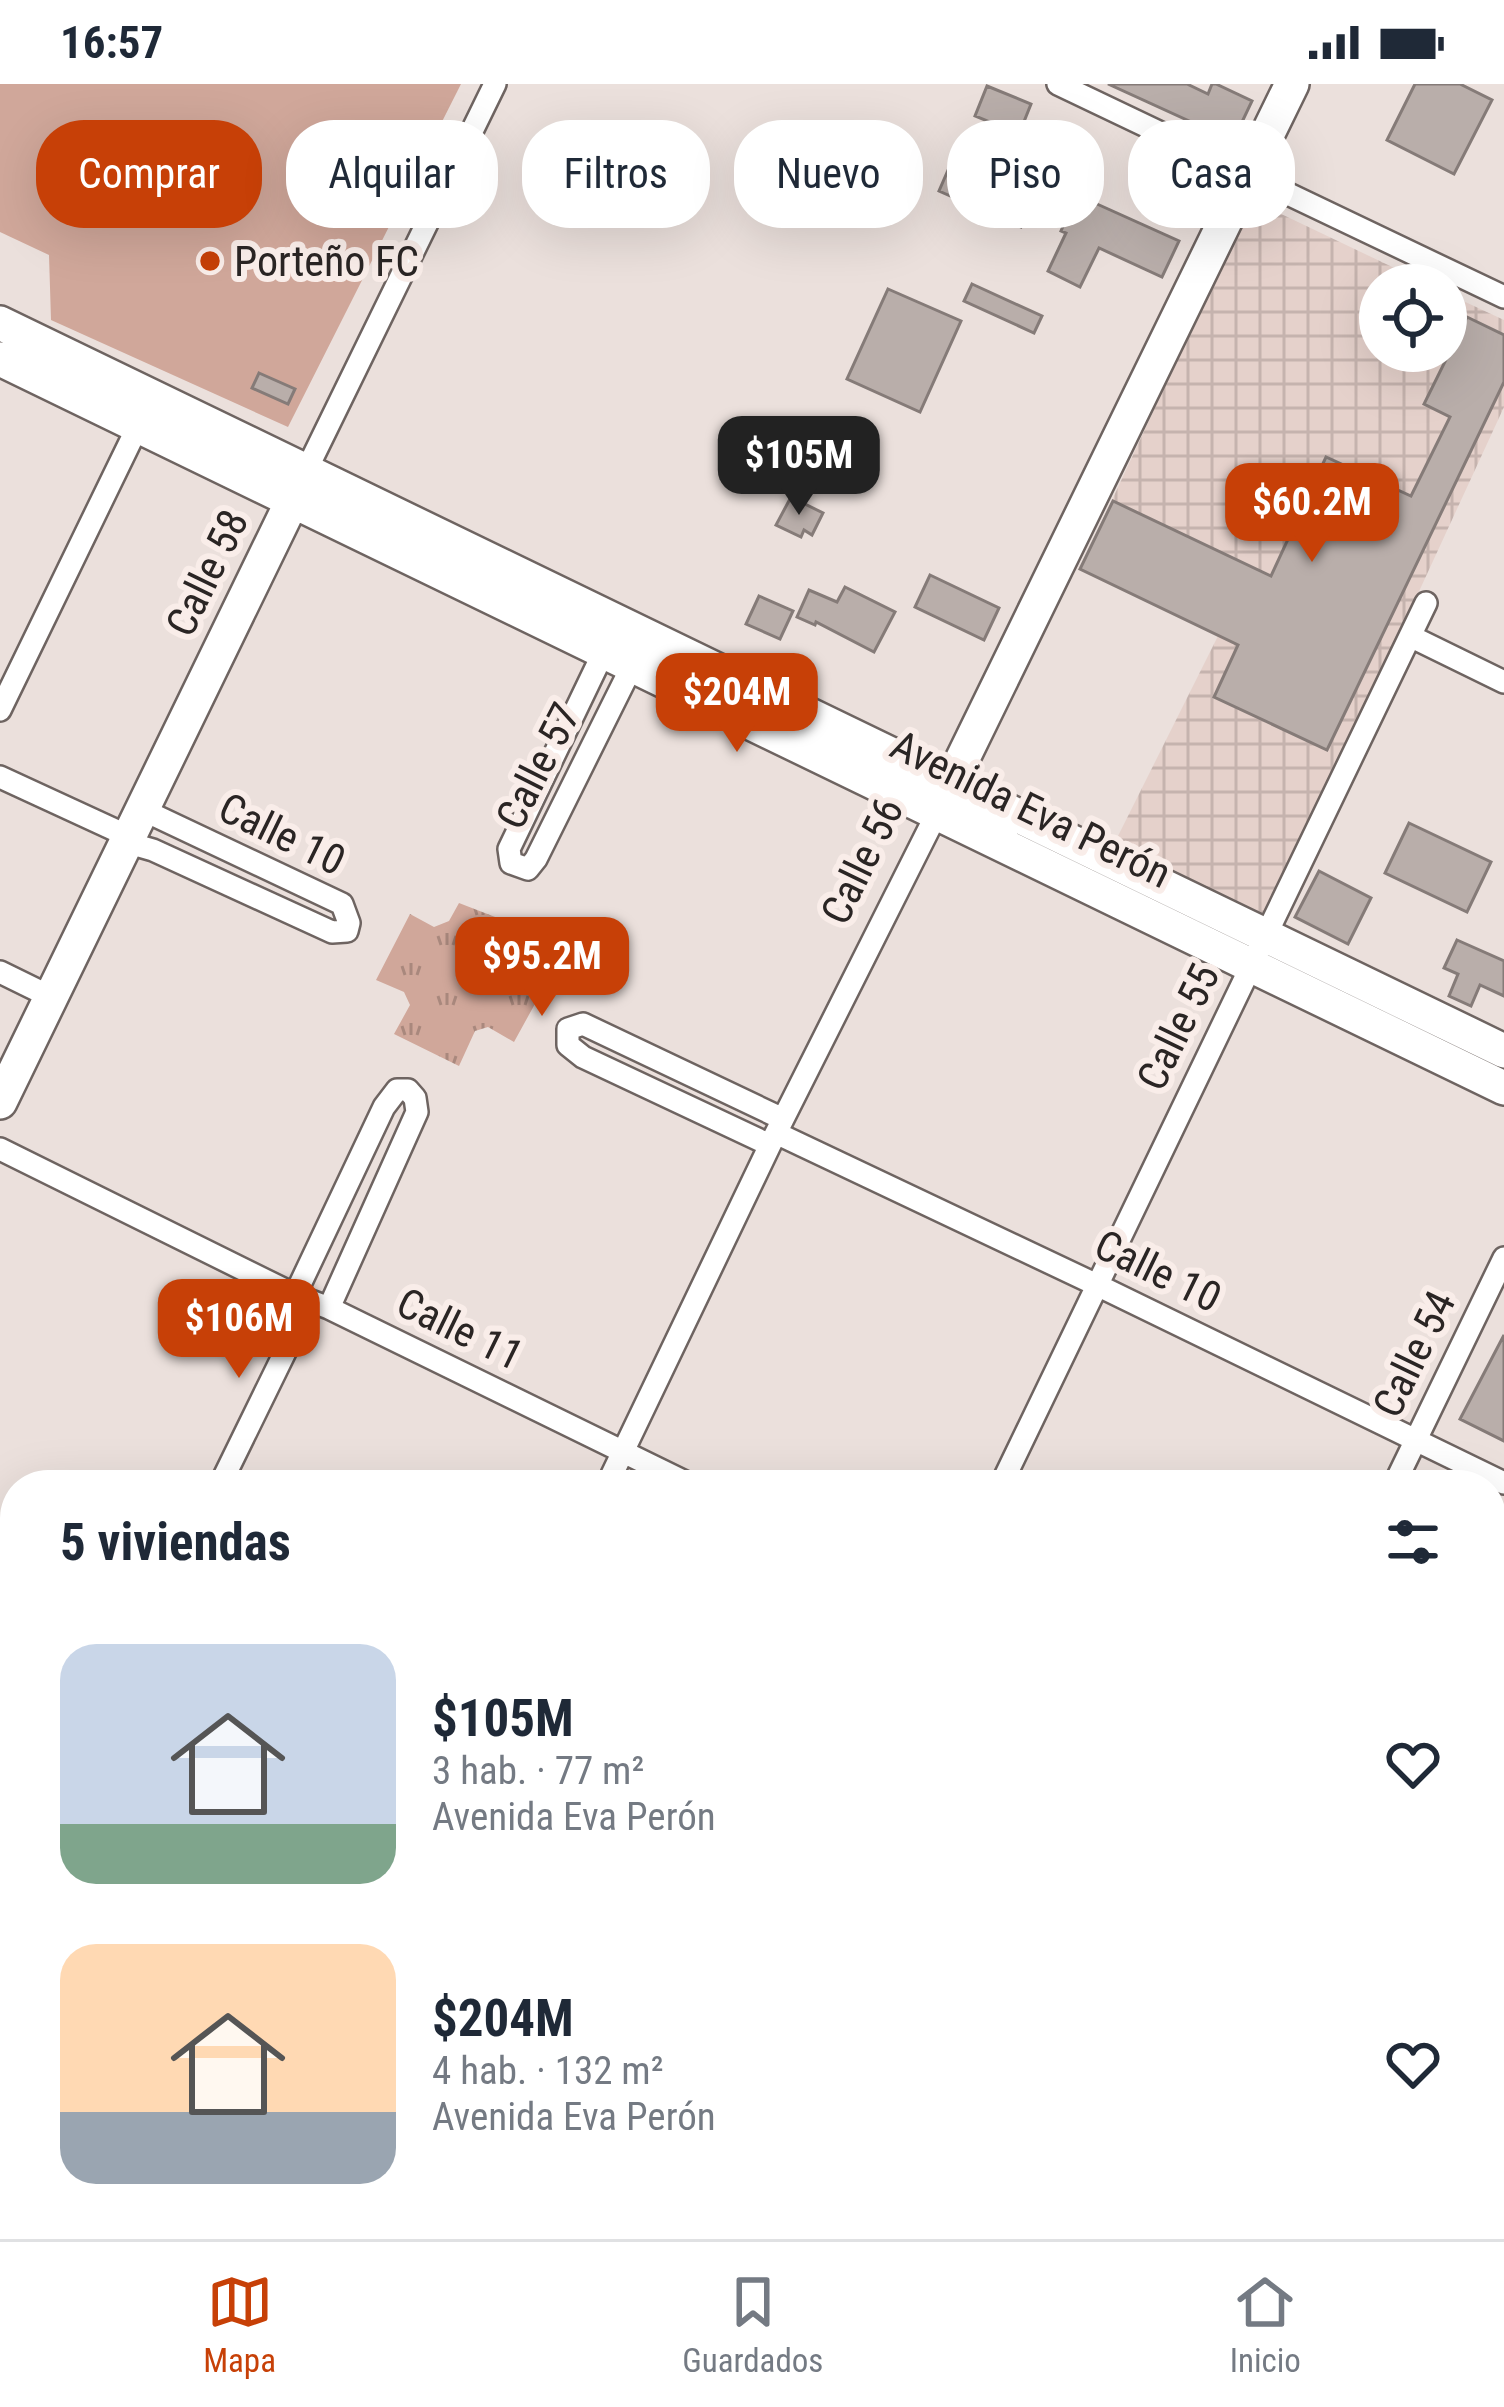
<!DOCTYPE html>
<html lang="es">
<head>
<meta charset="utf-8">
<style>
	:root { --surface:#fff; --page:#f6f6f7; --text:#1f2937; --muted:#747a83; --line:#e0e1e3; --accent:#c74007 }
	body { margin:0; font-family:"Roboto Condensed",sans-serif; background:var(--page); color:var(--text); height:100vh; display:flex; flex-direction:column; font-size:45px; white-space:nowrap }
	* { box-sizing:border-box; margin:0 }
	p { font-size:39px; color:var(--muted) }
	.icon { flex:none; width:66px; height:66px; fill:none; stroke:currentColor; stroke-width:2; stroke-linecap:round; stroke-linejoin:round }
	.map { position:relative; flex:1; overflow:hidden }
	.side { position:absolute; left:0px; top:1386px; width:1506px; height:771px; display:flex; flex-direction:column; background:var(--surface); border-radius:48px 48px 0 0; box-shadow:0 12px 48px #0002 }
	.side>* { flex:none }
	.top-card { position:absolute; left:36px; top:36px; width:1434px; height:108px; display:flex; gap:24px }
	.tools { position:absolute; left:1359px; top:180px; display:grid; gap:24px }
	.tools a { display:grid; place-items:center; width:108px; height:108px; border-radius:50%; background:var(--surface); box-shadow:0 12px 48px #0002; font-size:60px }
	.price { position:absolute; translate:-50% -102px; padding:0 27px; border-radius:24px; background:var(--accent); color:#fff; font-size:39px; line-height:78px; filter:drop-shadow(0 3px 6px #0008) }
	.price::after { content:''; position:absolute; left:50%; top:72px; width:36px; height:27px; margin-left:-18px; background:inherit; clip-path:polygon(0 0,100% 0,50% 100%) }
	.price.selected { background:#222; color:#fff }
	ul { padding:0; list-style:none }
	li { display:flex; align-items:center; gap:36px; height:300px; padding:0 60px }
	li span { display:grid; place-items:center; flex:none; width:336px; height:240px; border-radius:36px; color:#555 }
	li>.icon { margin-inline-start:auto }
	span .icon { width:144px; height:144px; fill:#fffc; stroke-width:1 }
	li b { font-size:51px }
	h2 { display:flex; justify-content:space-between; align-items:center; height:144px; padding:0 60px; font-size:51px }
	.tag { padding:0 42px; border-radius:48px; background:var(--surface); box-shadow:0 12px 48px #0002; font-size:42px; line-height:108px }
	.tag.selected { background:var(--accent); color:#fff }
	.status { display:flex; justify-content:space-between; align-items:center; height:84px; padding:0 60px; background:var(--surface); direction:ltr }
	.status svg { height:33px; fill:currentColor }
	.menu { display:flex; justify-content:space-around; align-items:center; height:168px; border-top:3px solid var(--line); background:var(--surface); font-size:33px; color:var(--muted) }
	.menu a { display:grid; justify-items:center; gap:6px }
	.menu .selected { color:var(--accent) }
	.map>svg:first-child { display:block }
	.industrial { fill:url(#industrial-grid) }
	.grass { fill:url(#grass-tufts) }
	.garden { fill:#d0a79a }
	.building { fill:#b9aeaa; stroke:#857b78; stroke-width:3 }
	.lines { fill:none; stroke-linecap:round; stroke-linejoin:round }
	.minor-casing { stroke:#6e6461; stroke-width:26 }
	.secondary-casing { stroke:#6e6461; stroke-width:38 }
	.minor { stroke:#fff; stroke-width:21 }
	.secondary { stroke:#fff; stroke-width:33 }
	.poi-dot { fill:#c74007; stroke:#f9ede9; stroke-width:4.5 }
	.labels { text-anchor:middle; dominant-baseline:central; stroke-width:12; stroke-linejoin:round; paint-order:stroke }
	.poi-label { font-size:42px; fill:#2a2524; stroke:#f9ede9; text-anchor:start }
	.street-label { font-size:42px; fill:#2a2524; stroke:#f9ede9 }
</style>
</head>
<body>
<div class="status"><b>16:57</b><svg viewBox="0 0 49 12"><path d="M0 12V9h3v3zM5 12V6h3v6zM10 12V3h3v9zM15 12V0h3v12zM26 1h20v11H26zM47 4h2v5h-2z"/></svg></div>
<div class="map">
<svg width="1504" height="2155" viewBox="0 0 1504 2155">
	<defs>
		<pattern id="industrial-grid" width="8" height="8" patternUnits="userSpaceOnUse" patternTransform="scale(3)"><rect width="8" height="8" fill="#e5d1cb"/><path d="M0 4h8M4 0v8" fill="none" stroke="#c5b3ae"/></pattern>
		<pattern id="grass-tufts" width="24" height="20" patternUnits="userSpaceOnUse" patternTransform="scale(3)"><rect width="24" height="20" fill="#d0a79a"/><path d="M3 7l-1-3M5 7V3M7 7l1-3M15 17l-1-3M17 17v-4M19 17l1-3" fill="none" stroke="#a9887d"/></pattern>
	</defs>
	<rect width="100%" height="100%" fill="#ebe0dc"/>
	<!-- industrial -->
	<path class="industrial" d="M1277 128 1430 201H1380V267H1446V209L1504 236V323L1268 835 1114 760 1218 552 1080 485 1239 143Z"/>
	<!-- grass -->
	<path class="grass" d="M459 819 526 845C503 881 515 882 547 898L514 958 488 943 475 947 459 982 394 950 410 921 404 908 376 896 410 830 434 843 449 837Z"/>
	<!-- garden -->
	<path class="garden" d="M0 0H461L288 343 51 236 49 171 0 148Z"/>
	<!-- building -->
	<path class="building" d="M1108 0H1187L1208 10 1212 0H1216L1252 17 1233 57Z
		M1415 0H1460L1492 16 1454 90 1387 56Z
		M987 2 1031 20 1019 50 975 32Z
		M952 77 1034 114 1021 143 939 107Z
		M1077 111 1179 157 1162 193 1099 164 1080 203 1048 187 1066 149 1061 147Z
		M972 200 1042 232 1034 249 964 217Z
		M888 205 961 237 920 328 847 295Z
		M1467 233 1504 251V298L1327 666 1214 613 1238 561 1080 485 1113 417 1271 492 1326 373 1411 412 1450 333 1424 320Z
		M259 289 295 305 288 320 252 304Z
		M791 413 823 429 812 451 804 446 801 453 776 441Z
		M930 491 999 524 984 556 915 523Z
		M845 503 895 528 874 568 816 538 815 541 797 533 809 506 837 518Z
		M759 512 793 527 780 555 746 540Z
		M1409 739 1491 778 1467 828 1385 789Z
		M1319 787 1371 814 1348 860 1295 833Z
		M1457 856 1504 877V912L1480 901 1471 922 1449 912 1458 890 1444 884Z
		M1504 1251V1357L1460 1335Z"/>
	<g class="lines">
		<defs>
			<path id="minor" d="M1058 0 1504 213
				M306 387 495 0
				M1410 552 1504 598
				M607 561 509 765 511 779 528 785 536 775 636 574
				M0 626 138 342
				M0 693 128 752
				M125 758 153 766 332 848 347 847 349 839 342 820 141 725
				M0 888 51 913
				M776 1049 1097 1201 1504 1399
				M770 1061 583 973 568 961V945L583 940 783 1035
				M0 1065 295 1211 329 1224 691 1401
				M295 1211 384 1023 397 1006H408L415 1014 417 1028 329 1224
				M220 1401 310 1217
				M607 1401 770 1061 937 729
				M1001 1401 1426 519
				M1394 1401 1504 1174
				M0 1467 15 1475
				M1491 1792 1504 1798
				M0 1861 15 1830
				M1491 2010 1504 1984
				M588 2142 615 2155
				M1402 2142 1429 2155
				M245 2155 251 2142
				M637 2155 643 2142
				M1029 2155 1035 2142"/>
			<path id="secondary" d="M0 239 1504 967
				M0 275 1504 1004
				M942 717 1292 0
				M0 1018 301 399"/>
		</defs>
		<!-- minor casing -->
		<use href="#minor" class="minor-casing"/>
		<!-- secondary casing -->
		<use href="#secondary" class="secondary-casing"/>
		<!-- minor -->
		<use href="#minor" class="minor"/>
		<!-- secondary -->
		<use href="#secondary" class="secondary"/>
	</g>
	<!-- markers -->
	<circle class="poi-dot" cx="210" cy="177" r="12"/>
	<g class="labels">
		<!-- poi labels -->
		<g class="poi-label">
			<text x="234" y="177">Porteño FC</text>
		</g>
		<!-- street labels -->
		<g class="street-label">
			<text transform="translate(207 489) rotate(-64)">Calle 58</text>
			<text transform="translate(538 682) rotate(-63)">Calle 57</text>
			<text transform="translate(1031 725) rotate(26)">Avenida Eva Perón</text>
			<text transform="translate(282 750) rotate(26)">Calle 10</text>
			<text transform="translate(862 777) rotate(-64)">Calle 56</text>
			<text transform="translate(1178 943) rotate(-64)">Calle 55</text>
			<text transform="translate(1158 1187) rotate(26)">Calle 10</text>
			<text transform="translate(460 1245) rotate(26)">Calle 11</text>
			<text transform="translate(1414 1270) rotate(-64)">Calle 54</text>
		</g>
	</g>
</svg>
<div class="tools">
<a><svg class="icon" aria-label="locate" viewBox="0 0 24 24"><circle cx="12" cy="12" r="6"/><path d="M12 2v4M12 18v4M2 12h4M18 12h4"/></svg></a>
</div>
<b class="price selected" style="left:799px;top:434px">$105M</b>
<b class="price" style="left:1312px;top:481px">$60.2M</b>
<b class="price" style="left:737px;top:671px">$204M</b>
<b class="price" style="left:542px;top:935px">$95.2M</b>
<b class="price" style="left:239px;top:1297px">$106M</b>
<div class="top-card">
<a class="tag selected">Comprar</a>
<a class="tag">Alquilar</a>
<a class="tag">Filtros</a>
<a class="tag">Nuevo</a>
<a class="tag">Piso</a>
<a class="tag">Casa</a>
</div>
<section class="side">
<h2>5 viviendas<svg class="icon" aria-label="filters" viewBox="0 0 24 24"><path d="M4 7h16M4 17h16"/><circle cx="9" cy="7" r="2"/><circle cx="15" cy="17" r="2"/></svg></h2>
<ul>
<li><span style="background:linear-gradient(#c9d6e8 75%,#7fa58c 0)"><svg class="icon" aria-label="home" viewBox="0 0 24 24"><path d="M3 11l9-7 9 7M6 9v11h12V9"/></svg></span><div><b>$105M</b><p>3 hab. · 77 m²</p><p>Avenida Eva Perón</p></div><svg class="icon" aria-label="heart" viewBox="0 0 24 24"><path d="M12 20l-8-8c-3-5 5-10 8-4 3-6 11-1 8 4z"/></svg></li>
<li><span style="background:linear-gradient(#ffd9b3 70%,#9aa5b1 0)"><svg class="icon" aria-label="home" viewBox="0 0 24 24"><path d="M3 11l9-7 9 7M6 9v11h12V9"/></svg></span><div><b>$204M</b><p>4 hab. · 132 m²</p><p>Avenida Eva Perón</p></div><svg class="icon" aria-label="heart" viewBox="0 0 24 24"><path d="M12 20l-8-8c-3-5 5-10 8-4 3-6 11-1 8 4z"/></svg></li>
</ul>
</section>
</div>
<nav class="menu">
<a class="selected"><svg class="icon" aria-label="map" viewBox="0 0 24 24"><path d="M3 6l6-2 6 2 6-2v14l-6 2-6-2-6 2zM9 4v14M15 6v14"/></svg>Mapa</a>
<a><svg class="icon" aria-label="saved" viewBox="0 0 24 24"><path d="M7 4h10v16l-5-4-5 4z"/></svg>Guardados</a>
<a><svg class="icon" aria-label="home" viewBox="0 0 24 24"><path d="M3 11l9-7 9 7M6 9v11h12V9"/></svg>Inicio</a>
</nav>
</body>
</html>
